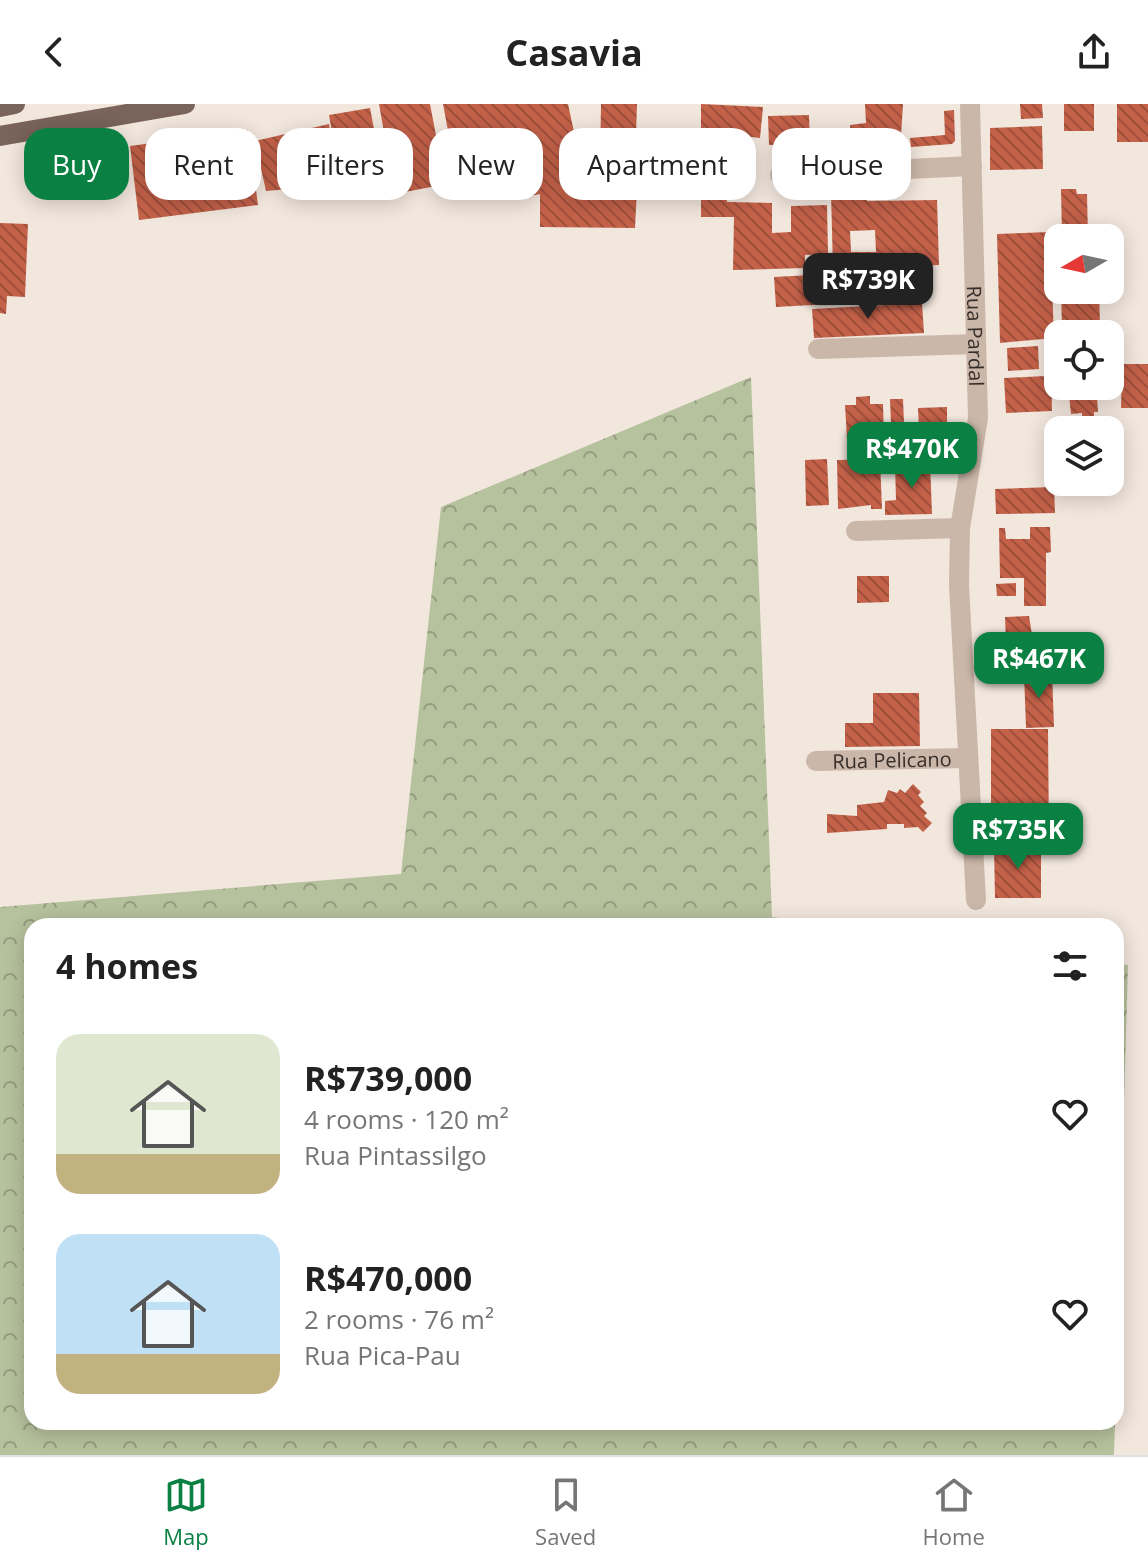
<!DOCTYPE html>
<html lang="en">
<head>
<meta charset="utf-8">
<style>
	:root { --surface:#fff; --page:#f2f2f2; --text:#222; --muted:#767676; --line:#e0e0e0; --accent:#0b8043 }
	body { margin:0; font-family:"Open Sans",sans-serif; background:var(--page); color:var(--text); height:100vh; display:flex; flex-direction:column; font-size:30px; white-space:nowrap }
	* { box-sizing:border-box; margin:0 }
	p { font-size:26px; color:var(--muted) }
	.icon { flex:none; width:44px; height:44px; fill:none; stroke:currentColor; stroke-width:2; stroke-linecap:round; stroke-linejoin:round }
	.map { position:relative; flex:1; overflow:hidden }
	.panel { position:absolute; left:24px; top:814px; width:1100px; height:512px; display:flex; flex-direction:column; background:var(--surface); border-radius:24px; box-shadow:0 4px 20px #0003 }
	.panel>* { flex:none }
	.hud { position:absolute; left:24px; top:24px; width:1100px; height:72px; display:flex; gap:16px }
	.needle { width:52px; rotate:261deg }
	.controls { position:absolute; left:1044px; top:120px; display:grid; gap:16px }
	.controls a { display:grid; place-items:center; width:80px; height:80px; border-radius:16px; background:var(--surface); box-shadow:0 4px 20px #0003; font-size:40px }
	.price { position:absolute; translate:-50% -68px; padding:0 18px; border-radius:16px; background:var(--accent); color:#fff; font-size:26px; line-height:52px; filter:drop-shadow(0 2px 4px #0008) }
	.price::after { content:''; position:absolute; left:50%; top:48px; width:24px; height:18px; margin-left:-12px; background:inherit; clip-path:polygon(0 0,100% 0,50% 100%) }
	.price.active { background:#222; color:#fff }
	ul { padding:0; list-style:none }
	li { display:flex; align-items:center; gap:24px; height:200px; padding:0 32px }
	li span { display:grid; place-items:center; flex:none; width:224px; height:160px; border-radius:24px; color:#555 }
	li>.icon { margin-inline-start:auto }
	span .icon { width:96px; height:96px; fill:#fffc; stroke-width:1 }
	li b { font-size:34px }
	h2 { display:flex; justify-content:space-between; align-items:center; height:96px; padding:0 32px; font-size:34px }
	.tag { padding:0 28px; border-radius:24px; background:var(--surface); box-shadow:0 4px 20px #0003; font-size:28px; line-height:72px }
	.tag.active { background:var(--accent); color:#fff }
	header { display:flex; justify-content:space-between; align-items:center; height:104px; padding:0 32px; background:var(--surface); font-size:36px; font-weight:700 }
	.dock { display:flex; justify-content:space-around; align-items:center; height:112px; border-top:2px solid var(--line); background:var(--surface); font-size:22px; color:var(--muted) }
	.dock a { display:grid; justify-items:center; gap:4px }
	.dock .active { color:var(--accent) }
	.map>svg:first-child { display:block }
	.forest { fill:url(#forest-crowns) }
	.building { fill:url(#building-back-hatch); fill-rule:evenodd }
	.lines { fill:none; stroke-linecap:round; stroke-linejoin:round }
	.minor { stroke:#cab7a9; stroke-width:20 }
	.major { stroke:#79635a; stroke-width:20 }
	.labels { text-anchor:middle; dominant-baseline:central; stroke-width:6; stroke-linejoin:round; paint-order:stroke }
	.street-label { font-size:20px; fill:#372d29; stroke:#f9f1e9 }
</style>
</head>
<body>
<header><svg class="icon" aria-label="back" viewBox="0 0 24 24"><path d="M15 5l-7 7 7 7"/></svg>Casavia<svg class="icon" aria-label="share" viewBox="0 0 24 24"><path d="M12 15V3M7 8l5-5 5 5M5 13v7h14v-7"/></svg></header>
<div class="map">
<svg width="1148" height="1351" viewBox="0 0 1148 1351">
	<defs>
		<pattern id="forest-crowns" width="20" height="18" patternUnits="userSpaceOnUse" patternTransform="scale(2)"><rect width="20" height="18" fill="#b6c19d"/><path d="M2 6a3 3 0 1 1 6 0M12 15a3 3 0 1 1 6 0" fill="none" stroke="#959d80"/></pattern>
		<pattern id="building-back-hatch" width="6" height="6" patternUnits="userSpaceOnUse" patternTransform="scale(2)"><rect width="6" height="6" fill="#c46149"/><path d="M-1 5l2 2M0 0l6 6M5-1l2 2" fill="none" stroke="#a0503d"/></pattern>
	</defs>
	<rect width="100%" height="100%" fill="#f2e7dd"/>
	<!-- forest -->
	<path class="forest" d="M751 273 772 813 838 822H32V1318H1115L1114 1351H0V803L401 770 441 403Z
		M1116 860 1128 861 1116 1273Z"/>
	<!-- building -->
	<path class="building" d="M379 0H430L443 68 439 69 441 81 395 90Z
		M443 0H568L580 56 575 57 576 67 595 63V67L638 66 635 124 540 123V90L510 96 505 73 497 74 494 57 455 64Z
		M601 0H637L635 61 600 60Z
		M701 0 763 3 760 34 726 30 723 63H728L727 98 772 99V129L791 128V102L827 101 828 150 805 151V164L733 166 734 113H701Z
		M865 0H903L901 32 851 35 850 21 866 19Z
		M1020 0H1042L1043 14 1021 15Z
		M1064 0H1094V27H1064Z
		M1117 0H1148V38H1117Z
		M370 4 383 72 341 80 329 11Z
		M954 6 955 37 952 40 911 43 910 34 945 31 944 7Z
		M809 11 810 40 769 41 768 12Z
		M329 20 337 81 266 87 255 37Z
		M1042 22 1043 65 990 66V24Z
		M248 26 258 101 139 116 130 42Z
		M902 34V43L868 45 867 36Z
		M1061 85H1076L1077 90H1087L1088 134H1062Z
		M867 88V97L937 96 939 161 833 164 831 89ZM875 126 876 148H851L850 127Z
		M0 119 28 120 25 193 7 192 6 210 0 209Z
		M1050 128 1054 234 1000 239 997 130Z
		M885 167 886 197 776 203 774 173Z
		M1061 186H1099L1100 222 1062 223Z
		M922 199 924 229 814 234 812 205Z
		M1038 242 1039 265 1008 267 1007 244Z
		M1045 260H1051L1052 307 1006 309 1004 274 1045 272Z
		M1122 260H1148V304H1121Z
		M1068 282H1100L1101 293H1097L1098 308H1094V315L1082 316V309L1071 310Z
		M870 292V300H883L884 334 847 335 845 301H856V293Z
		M890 295H903L904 319 891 320Z
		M947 303V325L919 326 918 304Z
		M827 355 829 401 806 402 805 356Z
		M880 355 882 405H871V401L838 405 837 356Z
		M930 357 932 410 885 411V397L896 396 895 359Z
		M1054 383 1055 409 996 410 995 385Z
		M1030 423H1050L1051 448 1046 449V502H1024V474H1000L999 424H1005L1006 435H1030Z
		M857 472H889V498L857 499Z
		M1016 479V492H997L996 480Z
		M1029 512 1033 537 1006 539 1005 513Z
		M1052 568 1054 623 1026 624 1024 569Z
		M873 589H919L920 642 845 643V619H873Z
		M991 625H1048L1049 734H991Z
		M913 680 921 688 918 691 924 698 920 702 927 709 924 712 932 719 923 728 918 723 904 724V720H887V725L827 729V710L857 712V701L884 698 888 686 897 689 900 685 905 689Z
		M1041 740V794H995L994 741Z"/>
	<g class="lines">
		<!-- minor -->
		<g class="minor">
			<path id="s1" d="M970 0 978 314 960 424 959 481 976 796"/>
			<path d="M780 71 972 62"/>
			<path d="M818 245 976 240"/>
			<path d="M856 427 960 424"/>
			<path id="s2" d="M816 657 966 654"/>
		</g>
		<!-- major -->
		<path class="major" d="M0 3 15 0
			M0 32 185 0"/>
	</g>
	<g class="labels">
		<!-- street labels -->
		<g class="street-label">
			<text stroke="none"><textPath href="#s1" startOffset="232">Rua Pardal</textPath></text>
			<text stroke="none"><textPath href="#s2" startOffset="76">Rua Pelicano</textPath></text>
		</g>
	</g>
</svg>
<div class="controls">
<a><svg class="needle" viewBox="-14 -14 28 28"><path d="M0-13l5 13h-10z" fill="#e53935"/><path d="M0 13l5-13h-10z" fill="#767676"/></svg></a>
<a><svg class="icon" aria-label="locate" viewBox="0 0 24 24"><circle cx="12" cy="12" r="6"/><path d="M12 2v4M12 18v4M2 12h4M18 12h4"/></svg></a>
<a><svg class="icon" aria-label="layers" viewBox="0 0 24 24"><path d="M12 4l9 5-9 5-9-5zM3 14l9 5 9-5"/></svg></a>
</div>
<b class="price active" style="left:868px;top:217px">R$739K</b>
<b class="price" style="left:912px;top:386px">R$470K</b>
<b class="price" style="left:1039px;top:596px">R$467K</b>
<b class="price" style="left:1018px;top:767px">R$735K</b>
<div class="hud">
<a class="tag active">Buy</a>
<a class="tag">Rent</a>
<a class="tag">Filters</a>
<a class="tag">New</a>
<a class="tag">Apartment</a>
<a class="tag">House</a>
</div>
<section class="panel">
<h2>4 homes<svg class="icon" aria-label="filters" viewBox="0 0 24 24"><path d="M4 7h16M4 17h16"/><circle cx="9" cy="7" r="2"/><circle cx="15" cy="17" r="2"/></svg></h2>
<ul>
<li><span style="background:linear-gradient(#dfe7d0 75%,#c2b280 0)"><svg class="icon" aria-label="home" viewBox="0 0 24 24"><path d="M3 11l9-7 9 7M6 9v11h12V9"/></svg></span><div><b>R$739,000</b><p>4 rooms · 120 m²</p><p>Rua Pintassilgo</p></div><svg class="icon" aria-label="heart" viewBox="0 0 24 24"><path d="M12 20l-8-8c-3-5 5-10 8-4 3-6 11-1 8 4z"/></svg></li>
<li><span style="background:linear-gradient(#bfe0f5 75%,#c2b280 0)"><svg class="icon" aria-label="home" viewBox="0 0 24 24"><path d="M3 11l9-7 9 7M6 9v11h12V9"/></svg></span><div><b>R$470,000</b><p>2 rooms · 76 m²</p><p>Rua Pica-Pau</p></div><svg class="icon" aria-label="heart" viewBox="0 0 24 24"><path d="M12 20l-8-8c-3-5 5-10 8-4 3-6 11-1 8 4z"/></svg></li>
</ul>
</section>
</div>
<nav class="dock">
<a class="active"><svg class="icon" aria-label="map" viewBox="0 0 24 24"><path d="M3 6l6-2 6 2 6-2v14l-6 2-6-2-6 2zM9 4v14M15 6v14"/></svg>Map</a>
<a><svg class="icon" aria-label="saved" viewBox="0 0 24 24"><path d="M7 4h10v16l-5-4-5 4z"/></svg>Saved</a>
<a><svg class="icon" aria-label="home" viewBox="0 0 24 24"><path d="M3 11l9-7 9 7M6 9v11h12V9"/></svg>Home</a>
</nav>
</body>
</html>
